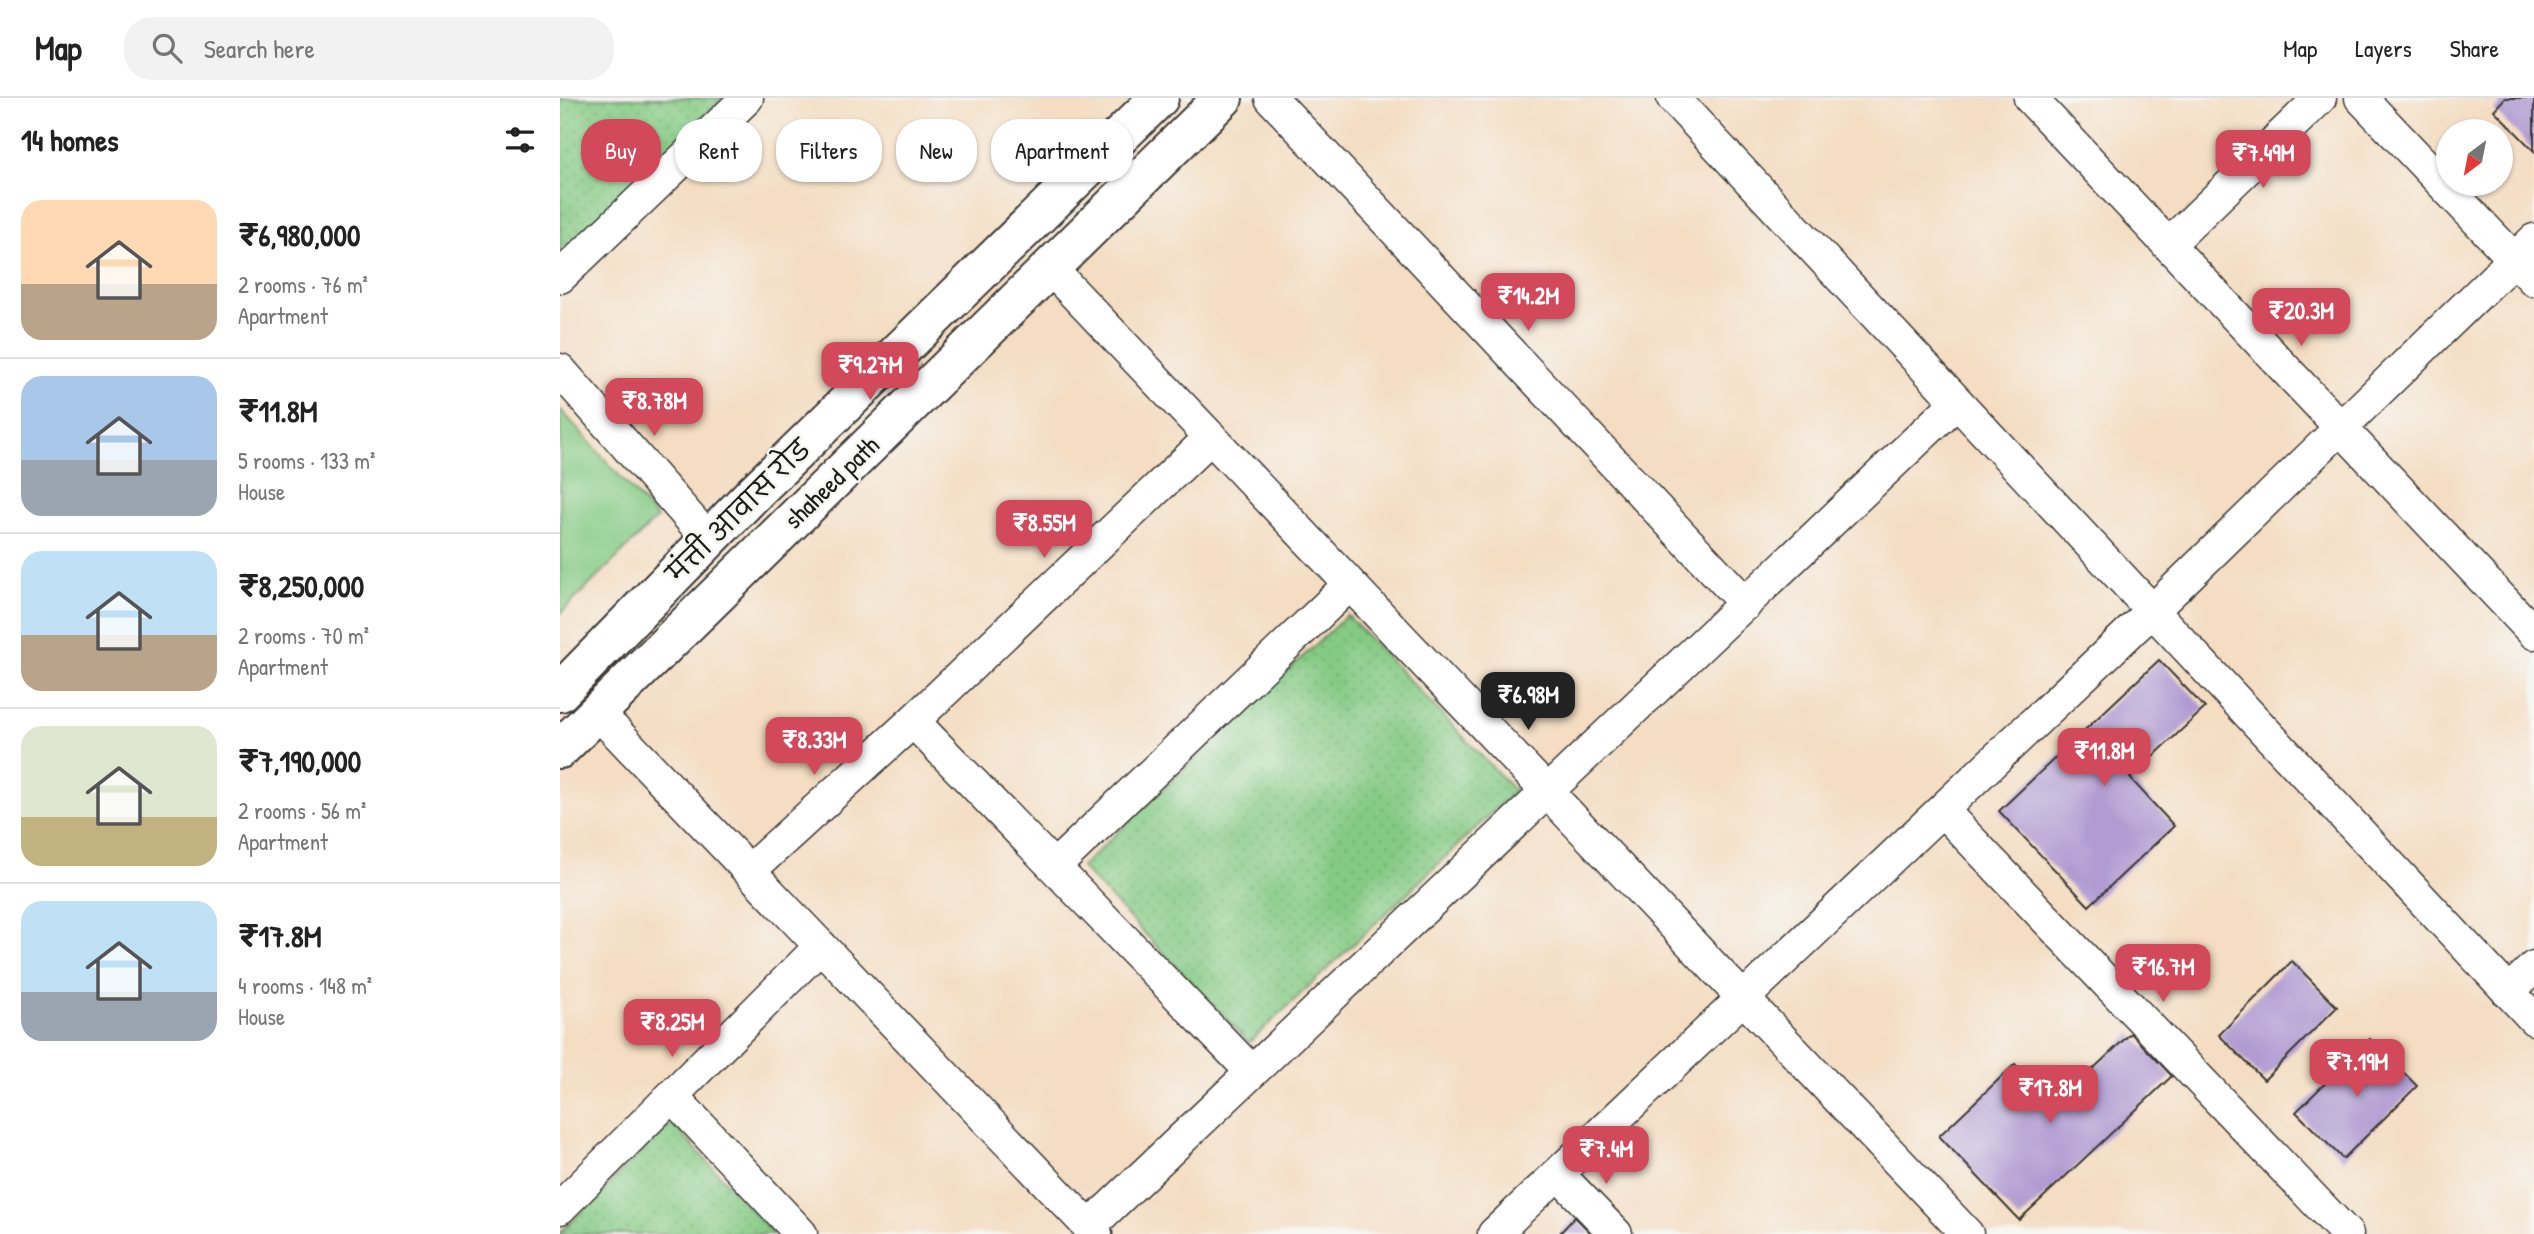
<!DOCTYPE html>
<html lang="en">
<head>
<meta charset="utf-8">
<style>
	:root { --surface:#fff; --page:#f2f2f2; --text:#222; --muted:#767676; --line:#e0e0e0; --accent:#d1495b }
	body { margin:0; font-family:"Patrick Hand","Playpen Sans Deva",sans-serif; background:var(--page); color:var(--text); height:100vh; display:flex; flex-direction:column; font-size:26px; white-space:nowrap }
	* { box-sizing:border-box; margin:0 }
	p { font-size:23px; color:var(--muted) }
	.icon { flex:none; width:38px; height:38px; fill:none; stroke:currentColor; stroke-width:2; stroke-linecap:round; stroke-linejoin:round }
	.map { position:relative; flex:1; overflow:hidden }
	.details { display:flex; flex-direction:column; background:var(--surface); width:560px }
	.details>* { flex:none }
	.hud { position:absolute; left:21px; top:21px; width:665px; height:63px; display:flex; gap:14px }
	.needle { width:46px; rotate:212deg }
	.fabs { position:absolute; left:1876px; top:21px; display:grid; gap:14px }
	.fabs a { display:grid; place-items:center; width:77px; height:77px; border-radius:50%; background:var(--surface); box-shadow:0 2px 5px #0004; font-size:35px }
	.price { position:absolute; translate:-50% -60px; padding:0 16px; border-radius:14px; background:var(--accent); color:#fff; font-size:23px; line-height:46px; filter:drop-shadow(0 2px 4px #0008) }
	.price::after { content:''; position:absolute; left:50%; top:42px; width:21px; height:16px; margin-left:-10px; background:inherit; clip-path:polygon(0 0,100% 0,50% 100%) }
	.price.active { background:#222; color:#fff }
	ul { padding:0; list-style:none }
	li { display:flex; align-items:center; gap:21px; height:175px; padding:0 21px }
	li+li { border-top:2px solid var(--line) }
	li span { display:grid; place-items:center; flex:none; width:196px; height:140px; border-radius:21px; color:#555 }
	li>.icon { margin-inline-start:auto }
	span .icon { width:84px; height:84px; fill:#fffc; stroke-width:1 }
	li b { font-size:30px }
	h2 { display:flex; justify-content:space-between; align-items:center; height:84px; padding:0 21px; font-size:30px }
	.tag { padding:0 24px; border-radius:28px; background:var(--surface); box-shadow:0 2px 5px #0004; font-size:24px; line-height:63px }
	.tag.active { background:var(--accent); color:#fff }
	header { display:flex; align-items:center; gap:42px; box-sizing:border-box; height:98px; padding:0 35px; background:var(--surface); border-bottom:2px solid var(--line) }
	header strong { font-size:33px }
	nav { display:flex; gap:38px; margin-inline-start:auto; font-size:24px }
	.search { width:490px; height:63px; background:var(--page); display:flex; align-items:center; gap:18px; box-sizing:border-box; padding:0 24px; border-radius:28px; color:var(--muted); font-size:26px }
	main { display:flex; flex:1; min-height:0 }
	.map>svg:first-child { display:block }
	.green { fill:url(#green-dots); stroke:#507350; stroke-width:2 }
	.pitch { fill:#85ca84; stroke:#507350; stroke-width:2 }
	.building { fill:#b19bd2 }
	.lines { fill:none; stroke-linecap:round; stroke-linejoin:round }
	.street-casing { stroke:#3c3935; stroke-width:35 }
	.secondary-casing { stroke:#3c3935; stroke-width:42 }
	.street { stroke:#fff; stroke-width:32 }
	.secondary { stroke:#fff; stroke-width:38 }
	.labels { text-anchor:middle; dominant-baseline:central; stroke-width:5; stroke-linejoin:round; paint-order:stroke }
	.street-label { font-size:26px; fill:#1c1c1c; stroke:#f6f6f2 }
</style>
</head>
<body>
<header>
<strong>Map</strong>
<div class="search"><svg class="icon" aria-label="search" viewBox="0 0 24 24"><circle cx="10" cy="10" r="6"/><path d="M15 15l6 6"/></svg>Search here</div>
<nav><a>Map</a><a>Layers</a><a>Share</a></nav>
</header>
<main>
<section class="details">
<h2>14 homes<svg class="icon" aria-label="filters" viewBox="0 0 24 24"><path d="M4 7h16M4 17h16"/><circle cx="9" cy="7" r="2"/><circle cx="15" cy="17" r="2"/></svg></h2>
<ul>
<li><span style="background:linear-gradient(#ffd9b3 60%,#b9a48a 0)"><svg class="icon" aria-label="home" viewBox="0 0 24 24"><path d="M3 11l9-7 9 7M6 9v11h12V9"/></svg></span><div><b>₹6,980,000</b><p>2 rooms · 76 m²</p><p>Apartment</p></div></li>
<li><span style="background:linear-gradient(#a9c7e8 60%,#9aa5b1 0)"><svg class="icon" aria-label="home" viewBox="0 0 24 24"><path d="M3 11l9-7 9 7M6 9v11h12V9"/></svg></span><div><b>₹11.8M</b><p>5 rooms · 133 m²</p><p>House</p></div></li>
<li><span style="background:linear-gradient(#bfe0f5 60%,#b9a48a 0)"><svg class="icon" aria-label="home" viewBox="0 0 24 24"><path d="M3 11l9-7 9 7M6 9v11h12V9"/></svg></span><div><b>₹8,250,000</b><p>2 rooms · 70 m²</p><p>Apartment</p></div></li>
<li><span style="background:linear-gradient(#dfe7d0 65%,#c2b280 0)"><svg class="icon" aria-label="home" viewBox="0 0 24 24"><path d="M3 11l9-7 9 7M6 9v11h12V9"/></svg></span><div><b>₹7,190,000</b><p>2 rooms · 56 m²</p><p>Apartment</p></div></li>
<li><span style="background:linear-gradient(#bfe0f5 65%,#9aa5b1 0)"><svg class="icon" aria-label="home" viewBox="0 0 24 24"><path d="M3 11l9-7 9 7M6 9v11h12V9"/></svg></span><div><b>₹17.8M</b><p>4 rooms · 148 m²</p><p>House</p></div></li>
</ul>
</section>
<div class="map">
<svg width="1974" height="1136" viewBox="0 0 1974 1136">
	<defs>
		<pattern id="green-dots" width="8" height="8" patternUnits="userSpaceOnUse" patternTransform="scale(1.75)"><rect width="8" height="8" fill="#85ca84"/><path d="M2 2h.1M6 6h.1" fill="none" stroke="#72ad71" stroke-width="1.8" stroke-linecap="round"/></pattern>
	</defs>
	<rect width="100%" height="100%" fill="#f6f6f2"/>
	<filter id="ink" filterUnits="userSpaceOnUse"><feTurbulence type="fractalNoise" baseFrequency=".0143" numOctaves="2"/><feDisplacementMap in="SourceGraphic" scale="14" xChannelSelector="R" yChannelSelector="G"/><feConvolveMatrix kernelMatrix="1 2 1 2 8 2 1 2 1" color-interpolation-filters="sRGB"/></filter>
	<filter id="wash" filterUnits="userSpaceOnUse"><feTurbulence type="fractalNoise" baseFrequency=".00686" numOctaves="4" result="noise"/><feDisplacementMap in="SourceGraphic" scale="28" xChannelSelector="R" yChannelSelector="G"/><feGaussianBlur stdDeviation="1.57" result="paint"/><feColorMatrix in="noise" values="0 0 0 0 0 0 0 0 0 0 0 0 0 0 0 0 0 1.4 0 .05"/><feComposite in="paint" operator="in"/></filter>
	<g filter="url(#wash)">
		<rect width="100%" height="100%" fill="#f4ddc2"/>
		<!-- green -->
		<path class="green" d="M0 0H164L0 154Z
			M787 517 955 693 689 945 521 769Z
			M111 1024 214 1136H0V1135Z"/>
		<!-- pitch -->
		<path class="pitch" d="M0 311 97 420 0 516Z"/>
		<g id="blocks">
			<!-- building -->
			<path class="building" d="M1945 0H1974V53L1934 12Z
				M1599 562 1645 610 1570 680 1614 728 1529 808 1439 713Z
				M1732 863 1777 909 1704 982 1659 937Z
				M1571 935 1612 978 1459 1122 1379 1038 1455 966 1494 1008Z
				M1810 941 1857 988 1783 1061 1736 1014Z
				M1015 1119 1032 1136H999Z"/>
		</g>
	</g>
	<g filter="url(#ink)">
		<use href="#blocks" fill-opacity="0" stroke="#3c3935" stroke-width="2"/>
		<g class="lines">
			<defs>
				<path id="street" d="M711 0 1186 506
					M1113 0 1974 921
					M1470 0 1974 535
					M1801 0 1974 182
					M1608 147 1760 0
					M490 170 1407 1136
					M0 179 187 0
					M0 272 149 442
					M37 614 536 1136
					M353 623 692 974
					M1382 712 1787 1136
					M494 769 790 486
					M189 773 353 623 651 339
					M1948 894 1974 869
					M112 998 241 1136
					M998 1076 1056 1136
					M0 1110 261 848
					M529 1129 1397 304
					M934 1136 1592 513 1974 142"/>
				<path id="secondary" d="M0 594 195 394 599 0
					M0 651 663 0"/>
			</defs>
			<!-- street casing -->
			<use href="#street" class="street-casing"/>
			<!-- secondary casing -->
			<use href="#secondary" class="secondary-casing"/>
			<!-- street -->
			<use href="#street" class="street"/>
			<!-- secondary -->
			<use href="#secondary" class="secondary"/>
		</g>
	</g>
	<g class="labels">
		<!-- street labels -->
		<g class="street-label">
			<text transform="translate(271 384) rotate(-44)">shaheed path</text>
			<text transform="translate(178 413) rotate(-45)">मंत्ती आवास रोड</text>
		</g>
	</g>
</svg>
<div class="fabs">
<a><svg class="needle" viewBox="-14 -14 28 28"><path d="M0-13l5 13h-10z" fill="#e53935"/><path d="M0 13l5-13h-10z" fill="#767676"/></svg></a>
</div>
<b class="price" style="left:1703px;top:92px">₹7.49M</b>
<b class="price" style="left:968px;top:235px">₹14.2M</b>
<b class="price" style="left:1741px;top:250px">₹20.3M</b>
<b class="price" style="left:310px;top:304px">₹9.27M</b>
<b class="price" style="left:94px;top:340px">₹8.78M</b>
<b class="price" style="left:484px;top:462px">₹8.55M</b>
<b class="price active" style="left:968px;top:634px">₹6.98M</b>
<b class="price" style="left:254px;top:679px">₹8.33M</b>
<b class="price" style="left:1544px;top:690px">₹11.8M</b>
<b class="price" style="left:1603px;top:906px">₹16.7M</b>
<b class="price" style="left:112px;top:961px">₹8.25M</b>
<b class="price" style="left:1797px;top:1001px">₹7.19M</b>
<b class="price" style="left:1490px;top:1027px">₹17.8M</b>
<b class="price" style="left:1046px;top:1088px">₹7.4M</b>
<div class="hud">
<a class="tag active">Buy</a>
<a class="tag">Rent</a>
<a class="tag">Filters</a>
<a class="tag">New</a>
<a class="tag">Apartment</a>
</div>
</div>
</main>
</body>
</html>
